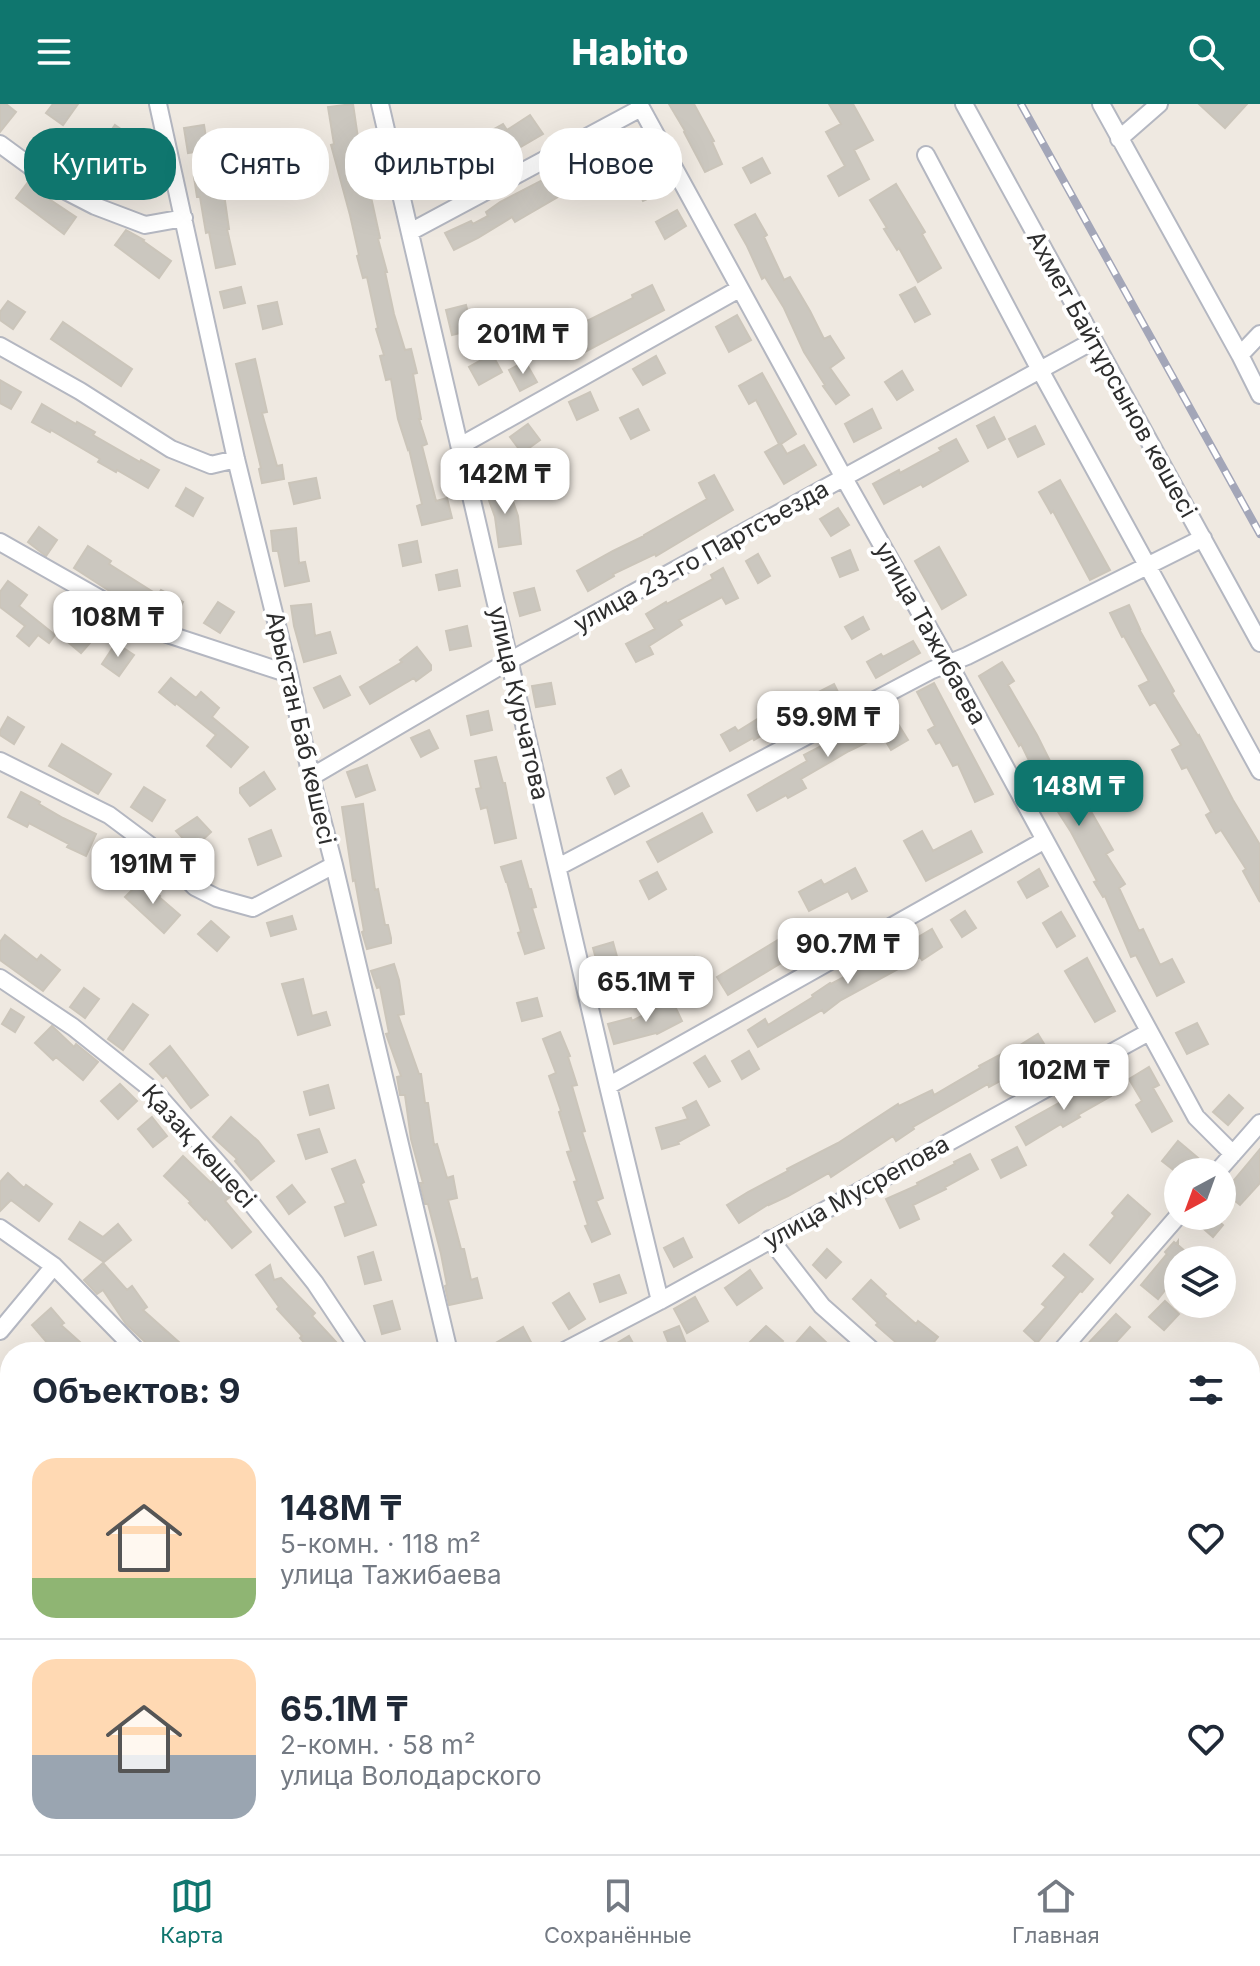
<!DOCTYPE html>
<html lang="ru">
<head>
<meta charset="utf-8">
<style>
	:root { --surface:#fff; --page:#f6f6f7; --text:#1f2937; --muted:#747a83; --line:#e0e1e3; --accent:#0f766e }
	body { margin:0; font-family:Inter,sans-serif; background:var(--page); color:var(--text); height:100vh; display:flex; flex-direction:column; font-size:30px; white-space:nowrap }
	* { box-sizing:border-box; margin:0 }
	p { font-size:26px; color:var(--muted) }
	.icon { flex:none; width:44px; height:44px; fill:none; stroke:currentColor; stroke-width:2; stroke-linecap:round; stroke-linejoin:round }
	.map { position:relative; flex:1; overflow:hidden }
	.details { position:absolute; left:0px; top:1238px; width:1260px; height:512px; display:flex; flex-direction:column; background:var(--surface); border-radius:32px 32px 0 0; box-shadow:0 8px 32px #0002 }
	.details>* { flex:none }
	.hud { position:absolute; left:24px; top:24px; width:800px; height:72px; display:flex; gap:16px }
	.needle { width:52px; rotate:221deg }
	.controls { position:absolute; left:1164px; top:1054px; display:grid; gap:16px }
	.controls a { display:grid; place-items:center; width:72px; height:72px; border-radius:50%; background:var(--surface); box-shadow:0 8px 32px #0002; font-size:40px }
	.price { position:absolute; translate:-50% -68px; padding:0 18px; border-radius:16px; background:#fff; color:#222; font-size:26px; line-height:52px; filter:drop-shadow(0 2px 4px #0008) }
	.price::after { content:''; position:absolute; left:50%; top:48px; width:24px; height:18px; margin-left:-12px; background:inherit; clip-path:polygon(0 0,100% 0,50% 100%) }
	.price.active { background:var(--accent); color:#fff }
	ul { padding:0; list-style:none }
	li { display:flex; align-items:center; gap:24px; height:200px; padding:0 32px }
	li+li { border-top:2px solid var(--line) }
	li span { display:grid; place-items:center; flex:none; width:224px; height:160px; border-radius:24px; color:#555 }
	li>.icon { margin-inline-start:auto }
	span .icon { width:96px; height:96px; fill:#fffc; stroke-width:1 }
	li b { font-size:34px }
	h2 { display:flex; justify-content:space-between; align-items:center; height:96px; padding:0 32px; font-size:34px }
	.chip { padding:0 28px; border-radius:32px; background:var(--surface); box-shadow:0 8px 32px #0002; font-size:28px; line-height:72px }
	.chip.active { background:var(--accent); color:#fff }
	header { display:flex; justify-content:space-between; align-items:center; height:104px; padding:0 32px; background:var(--accent); color:#fff; font-size:36px; font-weight:800 }
	.tab-bar { display:flex; justify-content:space-around; align-items:center; height:112px; border-top:2px solid var(--line); background:var(--surface); font-size:22px; color:var(--muted) }
	.tab-bar a { display:grid; justify-items:center; gap:4px }
	.tab-bar .active { color:var(--accent) }
	.map>svg:first-child { display:block }
	.building { fill:#cbc7bf; stroke:#cbc5ba; stroke-width:2 }
	.lines { fill:none; stroke-linecap:round; stroke-linejoin:round }
	.minor-casing { stroke:#b4b7c1; stroke-width:20 }
	.tertiary-casing { stroke:#b4b7c1; stroke-width:24 }
	.minor { stroke:#fff; stroke-width:16 }
	.tertiary { stroke:#fff; stroke-width:20 }
	.rail-casing { stroke:#a3a6b8; stroke-width:8 }
	.rail { stroke:#fff; stroke-width:5; stroke-dasharray:15; stroke-linecap:butt }
	.labels { text-anchor:middle; dominant-baseline:central; stroke-width:8; stroke-linejoin:round; paint-order:stroke }
	.street-label { font-size:24px; fill:#2e2e2e; stroke:#fff }
</style>
</head>
<body>
<header><svg class="icon" aria-label="menu" viewBox="0 0 24 24"><path d="M4 6h16M4 12h16M4 18h16"/></svg>Habito<svg class="icon" aria-label="search" viewBox="0 0 24 24"><circle cx="10" cy="10" r="6"/><path d="M15 15l6 6"/></svg></header>
<div class="map">
<svg width="1260" height="1750" viewBox="0 0 1260 1750">
	<rect width="100%" height="100%" fill="#efe9e1"/>
	<!-- building -->
	<path class="building" d="M0 0H6L16 8 0 28Z
		M53 0H78L63 21 46 9Z
		M353 0 358 34 364 32 371 61H373L381 90 371 93 380 134 378 135 387 168H385L394 210 405 246 411 245 417 269 413 270 421 315H419L427 340 422 342 436 397 447 394 452 414 422 421 417 402 422 400 409 345 408 346 398 315 391 275 386 276 380 252 384 251 376 225 378 224 367 173 363 174 357 152 359 151 350 111 331 41 334 40 328 3Z
		M669 0H694L714 37 712 38 722 60 705 68 684 28 685 27Z
		M829 0H853L873 36 854 46 869 75 839 92 828 72 845 62 826 28 841 20Z
		M1199 0H1247L1225 24Z
		M530 11 543 30 500 55 467 70 456 48 487 33 485 30 503 20 507 26Z
		M115 21 131 32 120 49 103 38Z
		M204 21 208 46 188 49 184 24Z
		M629 31 658 90 643 97 624 56 621 58 612 42Z
		M55 37 72 48 60 65 44 54Z
		M762 54 770 69 751 79 743 64Z
		M436 58 450 82 434 91 420 67Z
		M558 68 568 87 515 118 512 113 478 134 454 146 445 129 471 117 473 120 488 112 486 108 500 98Z
		M221 69 229 125H227L235 160 216 164 209 128 206 129 200 93H197L194 73Z
		M28 78 45 89 43 91 76 113 64 130 16 94Z
		M896 80 925 128 922 130 941 164 918 178 899 144 897 146 884 125 887 124 870 96Z
		M677 106 686 122 665 135 656 118Z
		M755 110 767 131 764 133 784 176 790 173 810 207 824 235 830 232 844 254 830 264 849 291 836 300 823 282 825 281 804 248 784 204 765 173 762 175 747 142 735 121Z
		M126 126 144 136 143 137 171 157 159 174 115 141Z
		M652 181 664 206 585 248 573 224 633 194 632 191Z
		M241 183 245 199 224 204 220 188Z
		M915 183 930 210 915 218 900 191Z
		M8 197 25 208 13 225 0 216V208Z
		M277 198 282 220 263 225 258 202Z
		M466 201 472 226 452 231 446 206Z
		M737 211 751 236 729 248 716 223Z
		M543 213 553 230 534 242 524 225Z
		M63 218 132 265 121 282 51 235Z
		M492 250 502 268 479 281 469 263Z
		M656 252 665 269 643 281 633 265Z
		M255 255 267 308 262 309 277 362 282 361 284 375 262 379 259 365 261 364 236 260Z
		M525 257 537 278 520 287 509 266Z
		M902 267 913 286 897 296 885 278Z
		M762 269 796 330 781 340 787 350 804 341 816 361 784 380 765 348 779 340 756 296 749 300 739 282Z
		M0 276 21 288 11 305 0 299Z
		M590 288 598 306 577 316 569 298Z
		M42 300 76 320 77 318 95 328 93 331 140 358 141 356 159 366 148 384 117 366 116 368 98 358 100 355 51 326 50 328 32 318Z
		M638 305 649 326 631 335 620 314Z
		M872 305 881 324 854 338 845 320Z
		M994 313 1005 335 988 344 977 322Z
		M528 320 540 336 522 349 510 333Z
		M1035 322 1044 340 1018 353 1009 335Z
		M956 335 968 357 923 383 921 380 884 400 873 380 899 366 900 369 941 347 939 344Z
		M714 371 733 406 656 452 655 450 613 470 614 472 588 487 577 467 613 447 644 432V431L707 395 699 379Z
		M316 374 320 394 294 400 289 379Z
		M1060 376 1110 466 1090 476 1053 407 1051 409 1039 388Z
		M507 380 518 412 521 440 499 443 495 413 486 388Z
		M186 384 203 394 193 412 176 402Z
		M838 404 849 421 831 432 820 415Z
		M39 423 57 436 46 452 28 438Z
		M296 424 299 459 305 458 309 477 285 482 278 447H273L271 427Z
		M417 437 421 458 403 462 399 441Z
		M88 442 111 457 109 460 158 491 161 486 183 498 173 517 143 500 145 498 133 488 125 497 74 464Z
		M939 443 966 491 942 505 915 457Z
		M850 446 858 466 840 473 832 454Z
		M758 450 770 472 758 479 746 457Z
		M723 464 738 494 726 500 722 493 679 516 682 521 649 542 653 550 636 558 626 540 655 525 646 510 666 498 667 500 713 475 711 471Z
		M457 466 460 482 439 486 436 471Z
		M8 477 27 491 19 502 55 531 49 539 38 531 29 542 17 532 25 522 0 503V488Z
		M534 484 540 506 520 512 514 489Z
		M218 498 234 508 220 529 204 519Z
		M311 500 315 532 330 528 336 549 304 558 294 522 291 502Z
		M1129 501 1140 525H1139L1174 587 1172 589 1198 632 1199 631 1233 696 1260 741V798L1243 767 1246 765 1221 726 1216 729 1206 711 1211 708 1187 663 1182 665 1172 646 1181 641 1155 598 1150 601 1139 582 1149 577 1124 532 1122 533 1110 509Z
		M863 513 869 525 852 535 845 523Z
		M78 517 96 532 81 549 63 534Z
		M467 522 471 542 450 546 446 527Z
		M913 537 920 549 876 574 867 558 881 550 883 553Z
		M116 539 134 551 119 572 102 560Z
		M417 543 431 561V566L416 577 414 574 370 600 360 583 402 558 400 556Z
		M1002 558 1014 577 1008 581 1037 631 1055 667 1065 662 1113 746 1106 750 1125 780 1119 784 1139 827 1143 825 1160 861 1172 855 1184 878 1157 892 1136 851 1131 853 1105 792 1103 793 1094 778 1097 777 1071 728 1051 697 1049 698 1021 640 1019 642 979 572Z
		M340 572 350 591 324 604 314 584Z
		M171 574 196 594 201 588 219 604 212 613 248 643 231 663 207 642 216 631 176 599 175 601 159 588Z
		M551 579 555 600 536 603 532 582Z
		M934 579 993 690 975 698 958 660 953 662 940 638 936 640 928 626 935 622 917 588Z
		M834 580 839 590 806 608 807 610 789 618 788 616 754 636 753 634 730 647 721 631 735 623 738 627 782 600 781 598 799 591 801 597Z
		M488 607 492 626 471 631 467 612Z
		M890 607 908 636 891 646 882 631 849 647 801 675 806 684 788 694 786 691 757 707 748 691 807 657 804 651 856 624 858 627Z
		M8 613 24 623 14 640 0 631V627Z
		M429 626 438 644 421 653 411 634Z
		M62 640 111 670 98 690 49 662Z
		M496 653 503 679H505L516 734 495 739 487 703 481 705 476 685 481 684 475 657Z
		M367 661 375 686 356 693 347 668Z
		M621 666 629 682 615 690 607 674Z
		M264 668 275 685 250 702 240 689V684Z
		M144 683 165 696 152 717 131 703Z
		M21 688 40 698 39 700 63 714 96 730 86 752 67 743 69 740 29 719 27 723 8 713Z
		M363 700 375 786 378 785 385 821H388L391 834V839L367 845 362 828 364 827 355 776 353 777 342 703Z
		M702 709 712 728 658 758 647 738Z
		M197 713 211 728 193 745 176 727Z
		M271 726 281 752 258 761 249 735Z
		M922 727 933 747 971 727 982 748 926 777 904 737Z
		M120 737 133 745 115 773 102 764Z
		M521 757 529 785H531L536 803 532 804 544 844 525 850 518 829 521 828 507 778H506L501 763Z
		M855 764 867 787 852 795 848 787 809 807 799 788 821 776 824 781Z
		M1039 765 1048 782 1027 794 1018 778Z
		M657 768 666 785 649 795 640 777Z
		M143 775 160 792 159 793 180 811 164 829 125 793Z
		M965 807 976 824 962 833 951 816Z
		M1061 808 1075 832 1057 843 1043 819Z
		M292 812 296 825 271 832 267 819Z
		M211 817 229 833 217 847 198 830Z
		M801 822 811 841 728 891 717 873Z
		M932 825 942 843 922 856 920 853 841 896 824 909 822 906 758 943 748 926 765 915 768 921 813 893 812 891 830 879 831 880 880 854V853L902 840 903 842Z
		M5 831 37 856 41 851 60 866 43 887 0 856V838Z
		M613 838 627 889 607 895 593 844Z
		M694 853 709 877 695 886 680 862Z
		M1087 854 1115 907 1095 918 1065 867Z
		M394 860 399 876 404 910 398 911 419 970H421L425 999H428L434 1041 437 1040 447 1074 453 1072 457 1094 448 1096 461 1145H464L471 1176 477 1174 482 1194 449 1201 445 1182 447 1181 441 1150 428 1100H425L420 1079H423L411 1035 405 991H400L397 973 401 972 386 930 389 929 380 883 377 884 371 867Z
		M303 875 312 912 326 908 330 921 298 931 282 880Z
		M84 884 99 895 85 914 70 903Z
		M537 894 542 912 522 917 517 899Z
		M672 896 682 917 657 930 656 929 614 940 608 920 631 914 632 917Z
		M133 900 148 911 123 946 108 935Z
		M11 905 24 913 15 928 2 920Z
		M1197 919 1208 940 1187 950 1176 929Z
		M52 922 74 943 76 940 98 958 83 976 56 953 53 956 35 939Z
		M560 928 570 952 568 953 577 981 572 982 585 1027 582 1028 603 1094 596 1097 610 1130 592 1138 585 1122 588 1121 574 1078 577 1077 567 1048 571 1047 559 1008 561 1007 549 972 556 969 543 935Z
		M1038 930 1049 948 1015 969 989 983 988 980 913 1023 914 1025 896 1037 893 1032 831 1073 829 1069 788 1092 769 1101V1100L739 1119 727 1101 748 1088 788 1067 787 1065 838 1039 898 1000 899 1002 932 986 934 991 980 964 979 962 1005 948 1006 950Z
		M170 942 208 991 191 1004 166 971 163 974 150 960Z
		M749 947 759 965 742 975 732 957Z
		M705 952 720 977 709 983 694 959Z
		M1149 963 1159 981 1153 984 1172 1017 1152 1028 1136 1001 1142 997 1129 975Z
		M1102 975 1111 992 1078 1011 1080 1013 1063 1023 1061 1020 1026 1041 1016 1023Z
		M120 980 137 997 118 1015 101 997Z
		M328 981 334 1004 310 1011 304 988Z
		M1229 991 1243 1004 1228 1021 1213 1008Z
		M696 997 709 1021 678 1038 679 1040 662 1045 656 1024 688 1015 683 1004Z
		M152 1013 167 1032 153 1043 138 1025Z
		M231 1013 258 1037 274 1057 251 1076 235 1057 237 1055 213 1033Z
		M319 1025 327 1048 306 1055 298 1031Z
		M1178 1037 1203 1058 1194 1068H1176L1162 1057Z
		M1017 1043 1026 1061 1001 1074 992 1056Z
		M1260 1045V1079L1240 1101 1224 1088Z
		M970 1050 978 1065 945 1083 946 1085 913 1101 919 1115 900 1124 886 1095 918 1081 917 1079 955 1060 954 1058Z
		M183 1052 211 1079 216 1074 226 1085 231 1092 225 1097 251 1128 232 1144 206 1114 205 1116 189 1099 191 1098 164 1072Z
		M355 1056 364 1078 361 1080 376 1121 345 1132 335 1103 346 1099 332 1065Z
		M8 1069 24 1084 26 1081 52 1100 39 1117 11 1096 0 1107V1078Z
		M292 1081 305 1098 289 1110 277 1093Z
		M1128 1091 1150 1110 1110 1159 1090 1141 1115 1112 1112 1109Z
		M1189 1112H1213L1223 1121 1213 1133Z
		M80 1118 103 1133 118 1120 131 1136 104 1158 69 1135Z
		M683 1134 692 1153 674 1163 664 1144Z
		M1178 1137V1141L1195 1156H1178V1170L1158 1195 1141 1181 1167 1150 1165 1148 1174 1138 1176 1140Z
		M827 1145 841 1158 826 1174 813 1161Z
		M373 1148 381 1176 365 1180 358 1153Z
		M1064 1150 1093 1175 1082 1188 1080 1187 1037 1239 1024 1227 1046 1203 1042 1200 1066 1173 1053 1162Z
		M103 1159 127 1186 132 1182 147 1203 143 1206 190 1248H156L126 1220 103 1186 97 1190 84 1176Z
		M270 1161 274 1176 281 1174 315 1209 312 1212 337 1239 328 1248H312L300 1234 302 1232 277 1205 279 1203 256 1171Z
		M750 1166 762 1184 737 1201 725 1184Z
		M619 1171 626 1189 600 1198 594 1180Z
		M871 1176 886 1190 884 1192 916 1220 918 1217 938 1233 926 1248H893L899 1241 876 1221 878 1219 853 1195Z
		M569 1189 585 1215 569 1225 553 1199Z
		M695 1193 708 1217 687 1229 674 1205Z
		M392 1197 400 1225 382 1230 374 1202Z
		M1165 1197 1179 1210 1164 1226 1149 1213Z
		M51 1204 64 1219 61 1221 91 1248H55L32 1221Z
		M1116 1210 1130 1223 1107 1248H1080Z
		M679 1222 688 1245 682 1248H672L664 1228Z
		M766 1222 783 1237 773 1248H761L750 1238Z
		M523 1223 532 1240 518 1248H480Z
		M810 1223 827 1239 819 1248H804L795 1240Z
		M629 1232 638 1248H602Z"/>
	<g class="lines">
		<defs>
			<path id="minor" d="M158 0 236 355 289 570 311 673 334 761 449 1248
				M380 0 608 982 660 1197
				M639 0 844 374 949 560 1196 1013 1233 1050
				M964 0 1260 539
				M1101 0 1240 251 1260 291
				M1119 35 1159 0
				M0 40 60 84 95 102 145 121 184 114
				M926 51 1040 266 1260 667
				M410 128 641 4
				M0 242 80 287 171 345 211 361 236 355
				M1240 251 1260 230
				M460 342 739 185
				M0 438 155 526 289 570
				M0 657 109 711 164 752 195 783 217 794 253 804 334 761
				M311 673 509 557 1093 237
				M558 763 932 566 967 552 1203 434
				M0 874 73 923 156 989 232 1075 315 1179 361 1248
				M608 982 1045 736
				M1217 1068 1260 1019
				M0 1124 54 1162 138 1248
				M770 1135 822 1202 874 1248
				M0 1227 54 1162
				M562 1248 660 1197 1149 928
				M1060 1248 1178 1112
				M0 1480 10 1470
				M613 1740 624 1750
				M894 1740 906 1750
				M960 1740 972 1750
				M1250 1740 1260 1728
				M214 1750 223 1740
				M443 1750 452 1740"/>
			<path id="tertiary" d="M1250 1390 1260 1378
				M920 1750 929 1740"/>
		</defs>
		<!-- minor casing -->
		<use href="#minor" class="minor-casing"/>
		<!-- tertiary casing -->
		<use href="#tertiary" class="tertiary-casing"/>
		<!-- minor -->
		<use href="#minor" class="minor"/>
		<!-- tertiary -->
		<use href="#tertiary" class="tertiary"/>
		<defs>
			<path id="rail" d="M1021 0 1260 430"/>
		</defs>
		<!-- rail casing -->
		<use href="#rail" class="rail-casing"/>
		<!-- rail -->
		<use href="#rail" class="rail"/>
	</g>
	<g class="labels">
		<!-- street labels -->
		<g class="street-label">
			<text transform="translate(1112 270) rotate(61)">Ахмет Байтұрсынов көшесі</text>
			<text transform="translate(701 452) rotate(-29)">улица 23-го Партсъезда</text>
			<text transform="translate(931 529) rotate(61)">улица Тажибаева</text>
			<text transform="translate(519 599) rotate(77)">улица Курчатова</text>
			<text transform="translate(301 624) rotate(77)">Арыстан Баб көшесі</text>
			<text transform="translate(199 1042) rotate(48)">Қазақ көшесі</text>
			<text transform="translate(856 1088) rotate(-29)">улица Мусрепова</text>
		</g>
	</g>
</svg>
<div class="controls">
<a><svg class="needle" viewBox="-14 -14 28 28"><path d="M0-13l5 13h-10z" fill="#e53935"/><path d="M0 13l5-13h-10z" fill="#747a83"/></svg></a>
<a><svg class="icon" aria-label="layers" viewBox="0 0 24 24"><path d="M12 4l9 5-9 5-9-5zM3 14l9 5 9-5"/></svg></a>
</div>
<b class="price" style="left:523px;top:272px">201M ₸</b>
<b class="price" style="left:505px;top:412px">142M ₸</b>
<b class="price" style="left:118px;top:555px">108M ₸</b>
<b class="price" style="left:828px;top:655px">59.9M ₸</b>
<b class="price active" style="left:1079px;top:724px">148M ₸</b>
<b class="price" style="left:153px;top:802px">191M ₸</b>
<b class="price" style="left:848px;top:882px">90.7M ₸</b>
<b class="price" style="left:646px;top:920px">65.1M ₸</b>
<b class="price" style="left:1064px;top:1008px">102M ₸</b>
<div class="hud">
<a class="chip active">Купить</a>
<a class="chip">Снять</a>
<a class="chip">Фильтры</a>
<a class="chip">Новое</a>
</div>
<section class="details">
<h2>Объектов: 9<svg class="icon" aria-label="filters" viewBox="0 0 24 24"><path d="M4 7h16M4 17h16"/><circle cx="9" cy="7" r="2"/><circle cx="15" cy="17" r="2"/></svg></h2>
<ul>
<li><span style="background:linear-gradient(#ffd9b3 75%,#8fb573 0)"><svg class="icon" aria-label="home" viewBox="0 0 24 24"><path d="M3 11l9-7 9 7M6 9v11h12V9"/></svg></span><div><b>148M ₸</b><p>5-комн. · 118 m²</p><p>улица Тажибаева</p></div><svg class="icon" aria-label="heart" viewBox="0 0 24 24"><path d="M12 20l-8-8c-3-5 5-10 8-4 3-6 11-1 8 4z"/></svg></li>
<li><span style="background:linear-gradient(#ffd9b3 60%,#9aa5b1 0)"><svg class="icon" aria-label="home" viewBox="0 0 24 24"><path d="M3 11l9-7 9 7M6 9v11h12V9"/></svg></span><div><b>65.1M ₸</b><p>2-комн. · 58 m²</p><p>улица Володарского</p></div><svg class="icon" aria-label="heart" viewBox="0 0 24 24"><path d="M12 20l-8-8c-3-5 5-10 8-4 3-6 11-1 8 4z"/></svg></li>
</ul>
</section>
</div>
<nav class="tab-bar">
<a class="active"><svg class="icon" aria-label="map" viewBox="0 0 24 24"><path d="M3 6l6-2 6 2 6-2v14l-6 2-6-2-6 2zM9 4v14M15 6v14"/></svg>Карта</a>
<a><svg class="icon" aria-label="saved" viewBox="0 0 24 24"><path d="M7 4h10v16l-5-4-5 4z"/></svg>Сохранённые</a>
<a><svg class="icon" aria-label="home" viewBox="0 0 24 24"><path d="M3 11l9-7 9 7M6 9v11h12V9"/></svg>Главная</a>
</nav>
</body>
</html>
